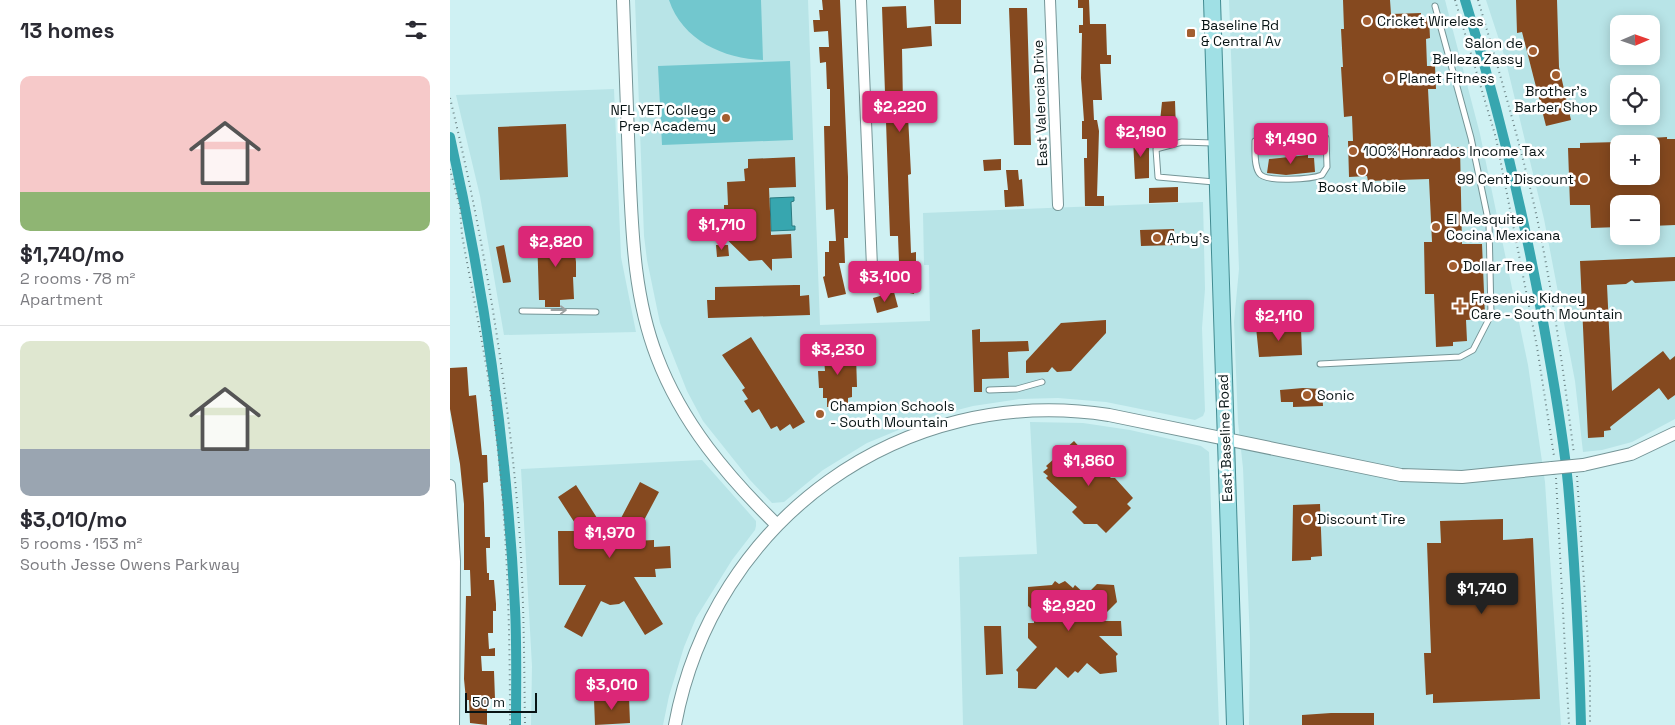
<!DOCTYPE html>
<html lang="en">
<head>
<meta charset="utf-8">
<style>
	:root { --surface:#fff; --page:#f7f7f7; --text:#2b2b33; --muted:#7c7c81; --line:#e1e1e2; --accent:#db2777 }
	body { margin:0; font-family:"Space Grotesk",sans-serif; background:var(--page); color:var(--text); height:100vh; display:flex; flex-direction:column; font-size:19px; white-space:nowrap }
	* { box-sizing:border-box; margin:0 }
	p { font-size:16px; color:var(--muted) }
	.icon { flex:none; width:28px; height:28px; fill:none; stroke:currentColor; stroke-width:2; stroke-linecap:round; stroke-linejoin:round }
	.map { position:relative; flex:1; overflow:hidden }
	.drawer { display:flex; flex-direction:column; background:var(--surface); width:450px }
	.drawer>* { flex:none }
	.needle { width:32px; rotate:88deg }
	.buttons { position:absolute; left:1160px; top:15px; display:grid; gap:10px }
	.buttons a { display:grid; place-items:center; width:50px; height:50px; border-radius:10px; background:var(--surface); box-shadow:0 2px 12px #0003; font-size:25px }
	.scale { position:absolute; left:15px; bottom:12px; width:72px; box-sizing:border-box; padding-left:5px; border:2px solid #081415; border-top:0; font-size:14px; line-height:18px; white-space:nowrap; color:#081415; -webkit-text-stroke:4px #fff; paint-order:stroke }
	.price { position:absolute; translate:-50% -42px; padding:0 11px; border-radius:5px; background:var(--accent); color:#fff; font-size:16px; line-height:32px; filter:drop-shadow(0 1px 2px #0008) }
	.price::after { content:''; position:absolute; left:50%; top:30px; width:15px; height:11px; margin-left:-8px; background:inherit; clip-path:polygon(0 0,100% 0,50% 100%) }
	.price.current { background:#222; color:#fff }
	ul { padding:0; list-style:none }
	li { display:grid; align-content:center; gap:10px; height:265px; padding:0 20px }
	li+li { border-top:1px solid var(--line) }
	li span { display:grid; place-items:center; height:155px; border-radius:10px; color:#555 }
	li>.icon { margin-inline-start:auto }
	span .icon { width:90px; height:90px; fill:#fffc; stroke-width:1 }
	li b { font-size:21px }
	h2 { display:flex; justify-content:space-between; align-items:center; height:60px; padding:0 20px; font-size:21px }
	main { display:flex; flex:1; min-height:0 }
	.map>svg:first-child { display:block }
	.built { fill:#b8e4e7; fill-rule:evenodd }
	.green { fill:#72c7ce }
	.water { fill:#37a6af; stroke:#297a81 }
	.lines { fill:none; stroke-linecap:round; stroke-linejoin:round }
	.canal { stroke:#37a6af; stroke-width:10 }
	.building { fill:#85491f }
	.service-casing { stroke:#759597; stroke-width:7 }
	.minor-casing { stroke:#759597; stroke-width:12 }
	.tertiary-casing { stroke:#759597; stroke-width:14 }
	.primary-casing { stroke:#418b91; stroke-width:18 }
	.path { stroke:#6d8486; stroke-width:2; stroke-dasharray:1 4; stroke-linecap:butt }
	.service { stroke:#fff; stroke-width:5 }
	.minor { stroke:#fff; stroke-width:10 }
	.tertiary { stroke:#fff; stroke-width:12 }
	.primary { stroke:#a0e0e5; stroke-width:16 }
	.tertiary-bridge-casing { stroke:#759597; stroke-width:14; stroke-linecap:butt }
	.tertiary-bridge { stroke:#fff; stroke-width:12 }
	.oneway { stroke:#9ca1a1 }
	.poi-dot { fill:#a35e30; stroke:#fff; stroke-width:2 }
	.labels { text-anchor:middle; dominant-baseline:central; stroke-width:5; stroke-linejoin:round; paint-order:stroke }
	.poi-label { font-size:14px; fill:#081415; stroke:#fff; text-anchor:start }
	.street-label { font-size:14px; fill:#081415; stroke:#fff }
</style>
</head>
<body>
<main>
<section class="drawer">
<h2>13 homes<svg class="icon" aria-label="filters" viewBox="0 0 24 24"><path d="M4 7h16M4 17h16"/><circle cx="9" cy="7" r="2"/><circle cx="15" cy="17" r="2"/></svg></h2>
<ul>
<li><span style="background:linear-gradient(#f6c9c9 75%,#8fb573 0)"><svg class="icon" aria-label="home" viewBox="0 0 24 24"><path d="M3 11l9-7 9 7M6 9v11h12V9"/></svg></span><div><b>$1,740/mo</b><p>2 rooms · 78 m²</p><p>Apartment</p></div></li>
<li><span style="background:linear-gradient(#dfe7d0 70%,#9aa5b1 0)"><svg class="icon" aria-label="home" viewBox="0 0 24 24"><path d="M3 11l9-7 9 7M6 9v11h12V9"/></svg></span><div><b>$3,010/mo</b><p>5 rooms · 153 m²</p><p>South Jesse Owens Parkway</p></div></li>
</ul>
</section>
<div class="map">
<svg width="1225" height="725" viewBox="0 0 1225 725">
	<rect width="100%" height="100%" fill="#cff1f3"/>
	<!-- built -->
	<path class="built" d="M185 0H358L370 325 480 321 479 265H474L473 213 753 202 755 289 752 328 755 411 753 416 745 420 656 402 608 398 569 399 523 406 480 417 417 443 373 470 334 502 322 503 300 480 253 421 237 391 210 323 197 260 194 236Z
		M779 0H995L1030 134 1078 365 1095 482 1111 725H799L800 641 793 468 788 422 784 322 789 269Z
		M1036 0H1225V419L1182 442 1152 450 1133 452 1125 381 1094 219 1055 58ZM1169 24H1201V56H1169ZM1169 84H1201V116H1169ZM1169 144H1201V176H1169ZM1169 204H1201V236H1169Z
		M164 89 171 257 186 332 54 335 30 196 6 95Z
		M580 422 633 423 680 430 751 446 759 452 769 725H513L509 557 587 554Z
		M252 460 306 521V526L305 530 282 560 246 618 234 647 219 696 213 725H81L82 666 71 469Z"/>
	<!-- green -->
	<path class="green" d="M219 0H311L313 60C274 59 232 40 219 0Z
		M340 61 343 140 212 145 208 66Z"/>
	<!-- water -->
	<path class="water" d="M344 197V201L341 202 342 226H345V230L321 231 320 198Z"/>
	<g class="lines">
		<!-- canal -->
		<path class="canal" d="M1015 0C1049 109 1074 214 1094 327 1103 379 1113 431 1118 484 1125 564 1129 645 1131 725
			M0 137C35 292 57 449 65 608 67 647 66 686 66 725"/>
	</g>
	<!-- building -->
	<path class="building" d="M372 0H390L398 177V238H394L395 263H389L396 294 378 298 373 277 375 276V252H379V241H386L384 209 376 210 374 126H380V89H377L376 62 370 63 369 47H379L378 31 364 32 363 20H370L369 10H373Z
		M484 0H511V24H485Z
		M628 0H639L640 24H656L657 55H661V64H650L652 100H643L644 120H647L649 131 647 196H654V206H635L634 158H637V139H632V121H634L631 78 632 33H629V25H633V8H628Z
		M893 0H940L941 14 971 13V18H979L980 38 976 39 977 66H985L986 89H978L981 148 1010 147 1012 244H1032L1035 316 1034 319 1016 320 1017 341 1003 342V346L986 347 984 294H975L974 242H982L979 179 918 181 917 176 899 177 898 141H903L902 116 894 117 891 67H893L891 29H894Z
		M1066 0H1107L1109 67 1121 120 1096 126 1072 32 1067 33Z
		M456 6 457 28 481 26 482 46 452 49 453 105H461L462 116H458L461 174 458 175 461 253 466 252V264L461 283 466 284 464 294 446 290 452 262H449L448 236H440L432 7Z
		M559 8H577L581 145H564Z
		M725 101 726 131H709L712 102Z
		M116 124 118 177 50 180 48 127Z
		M1217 137V139H1225V225L1201 226V204H1169V227L1141 228 1140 205H1120L1118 148H1130V143L1169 142V176H1201V138Z
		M699 138V178L685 179 683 139Z
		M858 155V158H864L865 172 836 175 817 173 819 159Z
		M345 157 346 187 319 188 321 235 341 234 342 258 322 259V271L312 260 299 261 262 225 274 224V205H278L277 182 295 181 294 169 298 168V159Z
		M551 159V170L534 171 533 160Z
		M556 170H568L569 180 572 179 574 206 555 207 554 190H558Z
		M728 187V202L699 203V188Z
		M724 229 725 245 691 246 690 230Z
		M122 232 126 262V277H123L124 299 110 300V307H95V300H89L87 234Z
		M54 245 61 282 53 283 46 247Z
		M266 245H278L279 256 267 257Z
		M1225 257V281L1185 283 1182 280 1176 284 1157 285 1162 391 1213 351 1220 360 1225 356V395L1218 400 1209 388 1160 427 1161 430 1154 431V437L1138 438 1130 261Z
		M345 285H350V296L359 295 360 315 258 318 257 300H265V287Z
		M444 292 448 307 427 313 423 298Z
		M656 320V333L621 371 607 372 602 367 598 372 576 373V361L611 323Z
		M826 326 827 328H851L852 355 809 357 806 327Z
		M530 329V342L578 341 579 351 558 352 559 378 532 379V392H524L522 330Z
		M301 337 355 422 343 429 340 424 330 431 327 426 321 429 309 409 302 413 294 401 298 399 292 390 295 388 272 355Z
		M398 346V356H406L407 387H402V397L398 398V406L377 407V398H373V388H369L368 371H375L373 347Z
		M17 367 19 396 26 395 32 455H37L38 482 33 483 34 503 35 537H40V548H36L37 573H39V580H44L46 604V611H43V633H38L39 649 45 648V656H31L32 671H44L45 699H37V725L20 723 19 700H16L14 679 16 596H21L20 570H14V504L10 464 0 409V368Z
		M853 388 872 389 873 406 843 407V402H831L830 390Z
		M624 441 635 453 638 449 657 468 656 473 661 478H665L683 498 677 504 681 508 656 533 647 524H634L622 512 627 507 596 478 598 476 593 472 598 468 596 466Z
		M190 482 209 492 183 541 204 540V547L220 546 221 568 205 569 206 577H184L213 624 195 635 174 601 169 604 160 605 151 601 132 637 114 627 136 585H109L108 531H130L108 497 126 485 149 521 155 517H162L170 520Z
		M870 504 872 556 861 557V560L842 561 843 505Z
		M1053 519V540L1083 538 1090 699 983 703V694L976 695 974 653H981L977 543H991L990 521Z
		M605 581 609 584 615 581 623 588 625 585 636 595 647 584 664 585 667 602 648 621H671L672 636H649L668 654 666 656 667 672 650 674 637 663 628 673 625 671 618 678 606 667 586 689 568 688V672L566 670 587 647 578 638V623H584V611L578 606V587L602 585Z
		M534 626H551L553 674 536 675Z
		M179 697 180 723 145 725 144 699Z
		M881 713H924V725H852V715Z"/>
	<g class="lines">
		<defs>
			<path id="service" d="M805 141C805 151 804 165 809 173 815 183 862 179 872 175L877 167 876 138
				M763 143 732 142 706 149 708 177 764 182
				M72 311 146 312
				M870 364 1010 357 1023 350 1041 315 1039 224 1021 138 985 6
				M539 390 567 389 592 382"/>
			<path id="minor" d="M411 0 422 267
				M600 0 608 205
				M0 485 5 561 4 725"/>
			<path id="tertiary" d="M173 0C175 54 177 109 179 163 182 228 183 295 207 357 232 423 277 476 327 525
				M1133 465 1181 454 1225 433
				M225 725C263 520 452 383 659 415L951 475 1012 477 1102 468"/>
			<path id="primary" d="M762 0 785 725"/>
		</defs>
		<!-- service casing -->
		<use href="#service" class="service-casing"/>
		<!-- minor casing -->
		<use href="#minor" class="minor-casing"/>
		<!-- tertiary casing -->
		<use href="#tertiary" class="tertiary-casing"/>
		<!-- primary casing -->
		<use href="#primary" class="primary-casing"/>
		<!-- path -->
		<path class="path" d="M1005 0 1046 138 1087 347 1104 456
			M1028 0C1048 66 1067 133 1083 200 1102 283 1113 370 1124 454
			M0 98C33 234 56 373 68 513 74 583 74 654 75 725
			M0 169 10 208 12 235C22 291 34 347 42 403 57 510 60 618 60 725
			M1127 476 1140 672V725
			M1106 478 1119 725"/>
		<!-- service -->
		<use href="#service" class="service"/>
		<!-- minor -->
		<use href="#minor" class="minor"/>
		<!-- tertiary -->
		<use href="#tertiary" class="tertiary"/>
		<!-- primary -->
		<use href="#primary" class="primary"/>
		<defs>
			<path id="tertiary-bridge" d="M1102 468 1133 465"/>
		</defs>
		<!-- tertiary-bridge casing -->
		<use href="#tertiary-bridge" class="tertiary-bridge-casing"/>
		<!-- tertiary-bridge -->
		<use href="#tertiary-bridge" class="tertiary-bridge"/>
	</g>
	<!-- one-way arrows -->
	<defs><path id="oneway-shaft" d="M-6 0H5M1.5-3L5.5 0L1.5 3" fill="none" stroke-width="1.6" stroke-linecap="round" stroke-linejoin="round" transform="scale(1.25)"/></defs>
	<use class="oneway" href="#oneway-shaft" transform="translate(109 310)"/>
	<!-- markers -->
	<g class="poi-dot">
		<circle cx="917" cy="21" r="5"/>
		<rect x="736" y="28" width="10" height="10" rx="2.5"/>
		<circle cx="1083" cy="51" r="5"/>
		<circle cx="1106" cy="75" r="5"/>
		<circle cx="939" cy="78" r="5"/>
		<circle cx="276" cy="118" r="5"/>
		<circle cx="903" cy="151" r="5"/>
		<circle cx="912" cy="171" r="5"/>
		<circle cx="1134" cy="179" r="5"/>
		<circle cx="986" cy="227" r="5"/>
		<circle cx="707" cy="238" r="5"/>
		<circle cx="1003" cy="266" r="5"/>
		<path d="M1007.5 298.5h5v5h5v5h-5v5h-5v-5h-5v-5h5z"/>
		<circle cx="857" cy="395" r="5"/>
		<circle cx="370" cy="414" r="5"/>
		<circle cx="857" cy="519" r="5"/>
	</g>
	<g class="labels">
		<!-- poi labels -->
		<g class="poi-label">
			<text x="927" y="21">Cricket Wireless</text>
			<text x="751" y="25">Baseline Rd<tspan x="751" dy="16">&amp; Central Av</tspan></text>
			<text x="1073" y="43" text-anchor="end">Salon de<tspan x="1073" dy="16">Belleza Zassy</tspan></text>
			<text x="949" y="78">Planet Fitness</text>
			<text x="1106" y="91" text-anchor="middle">Brother's<tspan x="1106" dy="16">Barber Shop</tspan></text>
			<text x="266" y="110" text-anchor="end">NFL YET College<tspan x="266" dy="16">Prep Academy</tspan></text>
			<text x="913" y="151">100% Honrados Income Tax</text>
			<text x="1124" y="179" text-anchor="end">99 Cent Discount</text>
			<text x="912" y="187" text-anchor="middle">Boost Mobile</text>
			<text x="996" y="219">El Mesquite<tspan x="996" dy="16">Cocina Mexicana</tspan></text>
			<text x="717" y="238">Arby's</text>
			<text x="1013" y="266">Dollar Tree</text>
			<text x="1021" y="298">Fresenius Kidney<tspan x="1021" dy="16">Care - South Mountain</tspan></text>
			<text x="867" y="395">Sonic</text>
			<text x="380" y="406">Champion Schools<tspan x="380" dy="16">- South Mountain</tspan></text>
			<text x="867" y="519">Discount Tire</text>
		</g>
		<!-- street labels -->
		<g class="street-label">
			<text transform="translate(590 103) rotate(-92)">East Valencia Drive</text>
			<text transform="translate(775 438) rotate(-92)">East Baseline Road</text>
		</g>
	</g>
</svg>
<div class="buttons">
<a><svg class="needle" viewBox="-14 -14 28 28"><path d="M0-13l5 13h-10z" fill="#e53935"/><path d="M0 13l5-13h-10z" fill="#7c7c81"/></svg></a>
<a><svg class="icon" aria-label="locate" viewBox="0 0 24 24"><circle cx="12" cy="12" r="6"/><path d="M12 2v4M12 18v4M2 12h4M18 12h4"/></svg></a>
<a>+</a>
<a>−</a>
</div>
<div class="scale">50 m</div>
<b class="price" style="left:450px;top:133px">$2,220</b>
<b class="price" style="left:691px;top:158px">$2,190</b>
<b class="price" style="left:841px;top:165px">$1,490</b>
<b class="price" style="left:272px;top:251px">$1,710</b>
<b class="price" style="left:106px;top:268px">$2,820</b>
<b class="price" style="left:435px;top:303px">$3,100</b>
<b class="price" style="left:829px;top:342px">$2,110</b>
<b class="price" style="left:388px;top:376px">$3,230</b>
<b class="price" style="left:639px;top:487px">$1,860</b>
<b class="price" style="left:160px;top:559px">$1,970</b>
<b class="price current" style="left:1032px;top:615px">$1,740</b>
<b class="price" style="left:619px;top:632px">$2,920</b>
<b class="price" style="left:162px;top:711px">$3,010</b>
</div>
</main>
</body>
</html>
